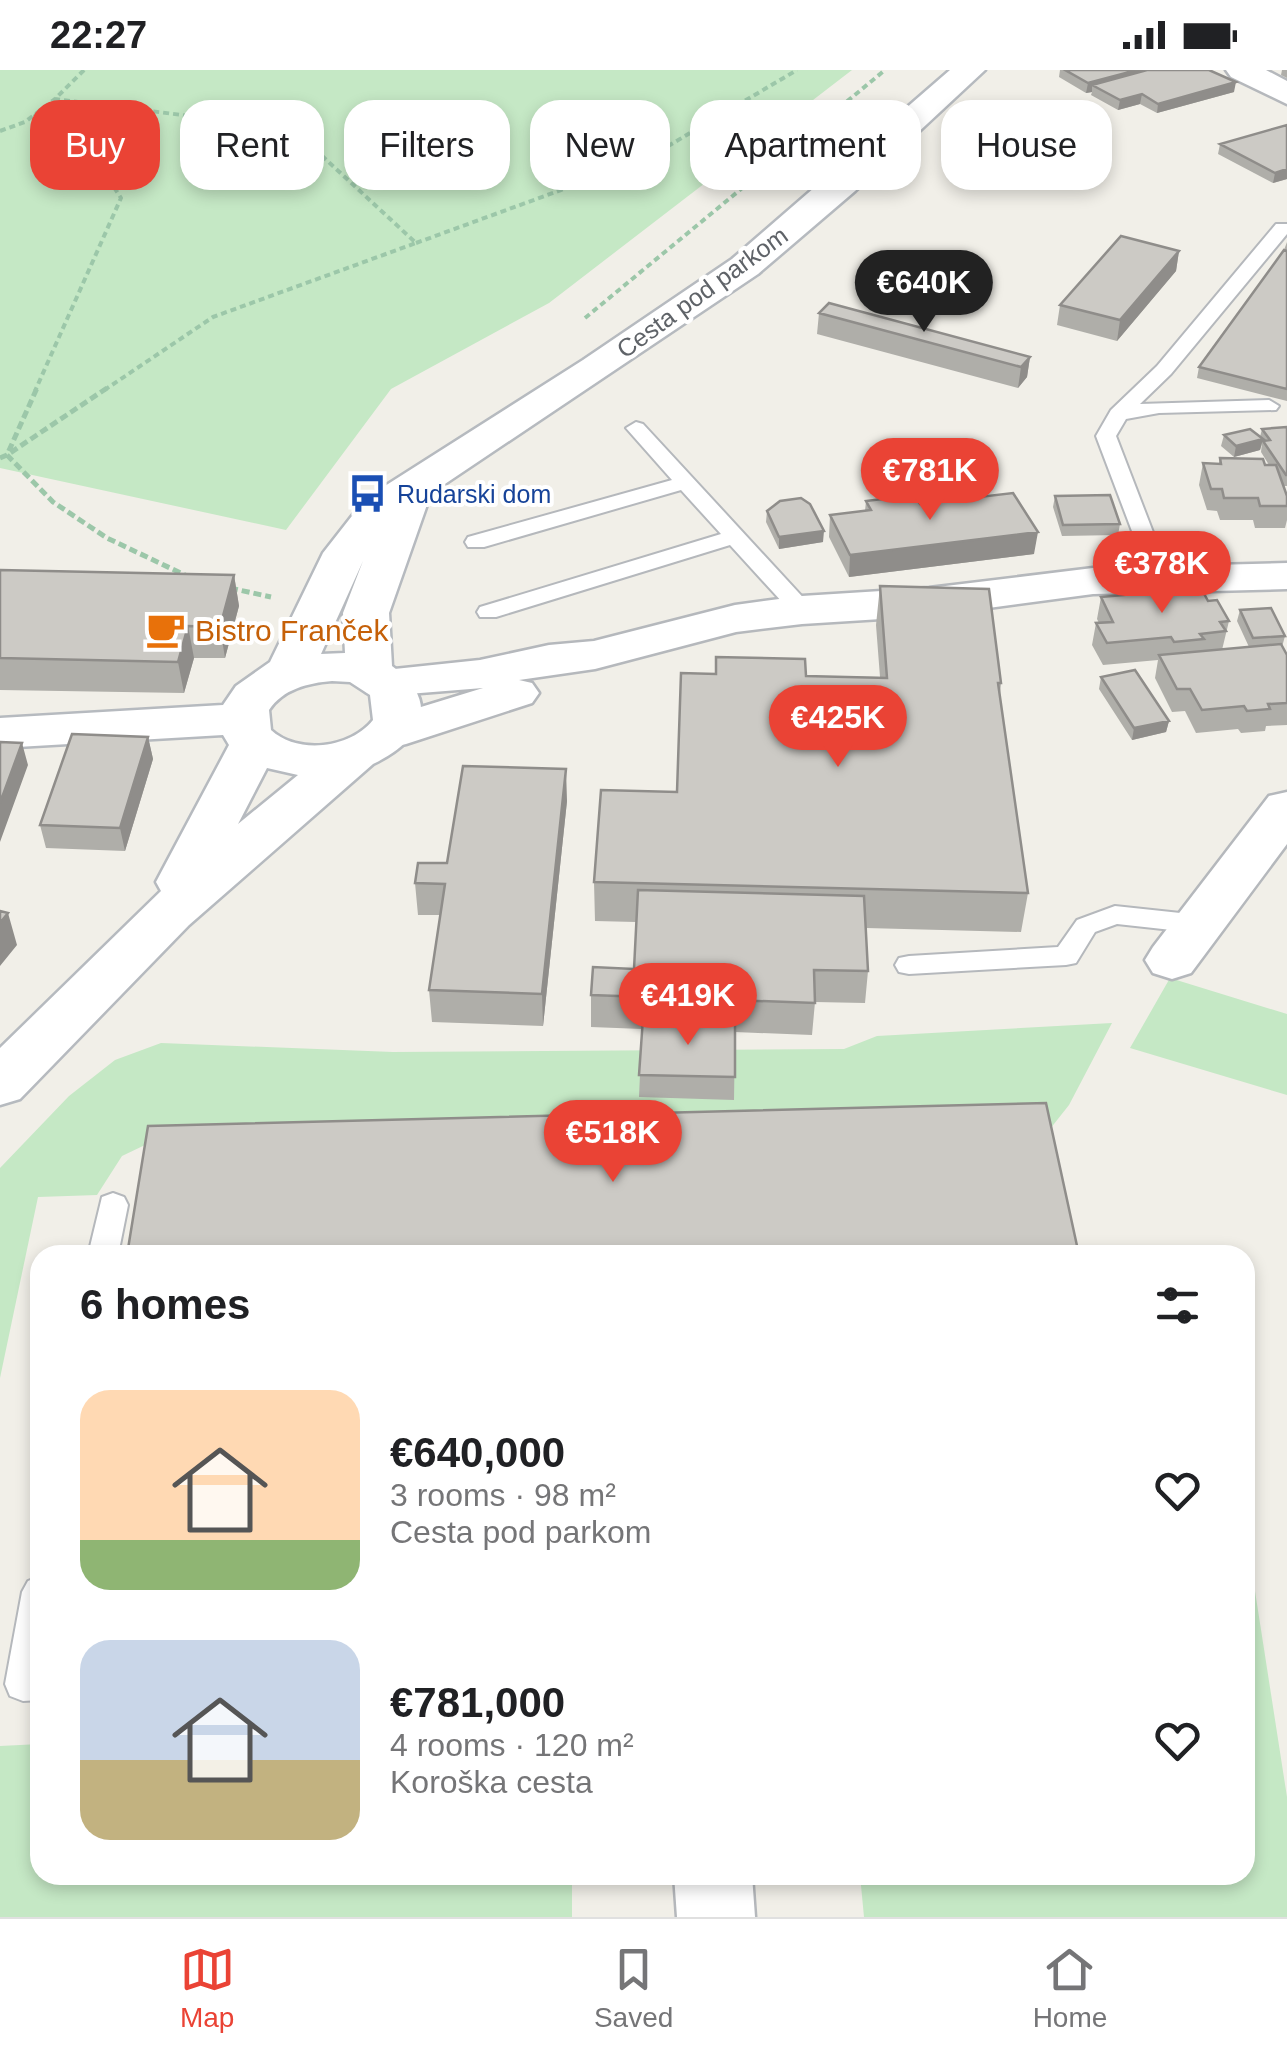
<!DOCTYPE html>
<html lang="en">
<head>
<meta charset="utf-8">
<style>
	:root { --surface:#fff; --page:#f2f2f2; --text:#202124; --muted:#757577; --line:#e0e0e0; --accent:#ea4335 }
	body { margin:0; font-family:Arial,sans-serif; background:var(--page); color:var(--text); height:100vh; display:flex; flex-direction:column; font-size:38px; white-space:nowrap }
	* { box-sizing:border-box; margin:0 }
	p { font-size:32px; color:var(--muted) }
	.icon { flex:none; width:55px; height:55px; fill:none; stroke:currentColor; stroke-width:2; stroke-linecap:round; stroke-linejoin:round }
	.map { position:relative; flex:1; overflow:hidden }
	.side { position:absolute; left:30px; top:1175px; width:1225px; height:640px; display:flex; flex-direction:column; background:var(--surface); border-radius:30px; box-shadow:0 5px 15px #0003 }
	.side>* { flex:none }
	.hud { position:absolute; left:30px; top:30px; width:1228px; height:90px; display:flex; gap:20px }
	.price { position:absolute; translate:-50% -85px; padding:0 22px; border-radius:35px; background:var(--accent); color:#fff; font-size:32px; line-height:65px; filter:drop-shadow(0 2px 5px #0008) }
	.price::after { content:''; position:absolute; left:50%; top:60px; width:30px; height:22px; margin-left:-15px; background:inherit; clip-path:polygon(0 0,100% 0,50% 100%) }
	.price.active { background:#222; color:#fff }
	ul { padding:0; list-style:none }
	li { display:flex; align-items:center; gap:30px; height:250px; padding:0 50px }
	li span { display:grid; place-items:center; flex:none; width:280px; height:200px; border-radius:30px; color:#555 }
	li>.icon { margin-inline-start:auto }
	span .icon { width:120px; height:120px; fill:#fffc; stroke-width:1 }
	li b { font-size:42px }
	h2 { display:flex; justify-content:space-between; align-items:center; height:120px; padding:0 50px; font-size:42px }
	.tag { padding:0 35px; border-radius:30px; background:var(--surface); box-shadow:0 5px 15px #0003; font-size:35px; line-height:90px }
	.tag.active { background:var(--accent); color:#fff }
	.status { display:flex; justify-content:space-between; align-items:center; height:70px; padding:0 50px; background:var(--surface); direction:ltr }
	.status svg { height:28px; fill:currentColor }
	.menu { display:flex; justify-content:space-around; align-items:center; height:140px; border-top:2px solid var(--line); background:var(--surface); font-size:28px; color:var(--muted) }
	.menu a { display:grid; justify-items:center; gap:5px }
	.menu .active { color:var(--accent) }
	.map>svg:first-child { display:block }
	.green { fill:#c5e8c5 }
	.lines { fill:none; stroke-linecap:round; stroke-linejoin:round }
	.lane-casing { stroke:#b5b8bc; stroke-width:4 }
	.street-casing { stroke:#b5b8bc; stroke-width:5 }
	.secondary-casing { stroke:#b6babf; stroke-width:5 }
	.path-far1 { stroke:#9cc7a9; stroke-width:4; stroke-dasharray:6 4; stroke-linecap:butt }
	.path { stroke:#9cc7a9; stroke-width:5; stroke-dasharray:8 4; stroke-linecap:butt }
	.lane { fill:#fff; fill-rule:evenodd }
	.street { fill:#fff; fill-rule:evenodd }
	.secondary { fill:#fff; fill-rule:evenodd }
	.wall { fill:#afaea9 }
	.shaded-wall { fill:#8f8d8a }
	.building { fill:#cccac5; stroke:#8f8d8a; stroke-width:2.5 }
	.labels { text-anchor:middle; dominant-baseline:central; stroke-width:8; stroke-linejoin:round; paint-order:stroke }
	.far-street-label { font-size:25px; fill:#5f6368; stroke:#fff }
	.far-transit-label { font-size:25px; fill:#164399; stroke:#fff; text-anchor:start }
	.food-label { font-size:30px; fill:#c56008; stroke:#fff; text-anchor:start }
</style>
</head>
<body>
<div class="status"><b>22:27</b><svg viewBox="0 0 49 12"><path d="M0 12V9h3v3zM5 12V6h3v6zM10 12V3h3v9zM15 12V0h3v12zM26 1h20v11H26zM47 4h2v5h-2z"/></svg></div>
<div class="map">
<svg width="1287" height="1847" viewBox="0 0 1287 1847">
	<rect width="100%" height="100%" fill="#f1efe8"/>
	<!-- green -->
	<path class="green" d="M0 0H852L549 233 391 319 286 460 0 398Z
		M1170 908 1287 944V1025L1130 978Z
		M1112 953 1069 1035 1050 1059 145 1075 122 1086 97 1125 38 1127 0 1308V1098L69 1026 115 990 161 973 393 982 844 979 877 966Z
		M1245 1519 1255 1521 1287 1727V1847H864L860 1805H1245Z
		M40 1674V1805H572V1847H0V1676Z"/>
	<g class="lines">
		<defs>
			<path id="lane" d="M1276 154H1287V164L1171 304 1140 334 1269 330 1279 336 1276 340 1159 343 1126 349 1116 366 1171 509 1160 516 1152 514 1096 366 1111 340 1157 296Z
				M636 352 643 354 810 535 813 540 810 545H794L730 475 496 547H480L477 542 480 537 721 464 681 420 484 477H468L465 472 468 467 672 410 626 358Z
				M1115 836 1199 845 1208 848 1212 854 1208 860 1199 863 1117 854 1095 862 1076 893 1066 895 909 904 899 902 895 895 899 888 909 886 1058 877 1077 850Z
				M113 1123 124 1127 128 1135 118 1185H88L102 1127Z
				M40 1506V1630L23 1631 10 1626 5 1614 22 1522 28 1511Z"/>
			<path id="street" d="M1226 0H1266L1287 11V34L1231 7Z
				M1287 493V519L1093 524 929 546 802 554 736 562 595 599 519 610 532 613 539 623 532 633 406 674 389 678 372 674 365 663 372 652 483 618 383 626 366 622 359 612 366 602 480 590 549 575 594 571 735 535 802 526 929 518 1093 498Z
				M1287 722V774L1191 903 1172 909 1153 903 1145 890 1153 877 1269 726Z
				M674 1805H752L755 1847H677Z"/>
			<path id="secondary" d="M950 0H985L855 121 758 204 427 426 429 429 389 543 392 596C443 633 421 671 373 694L189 855 20 1029 0 1035V978L161 821 156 812 229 675 223 665 0 678V648L223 635 236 616 270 592 323 483 366 428 583 290 732 189ZM363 491 343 543 345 583 321 584ZM332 611 350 612 370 625 373 650C351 678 298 685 271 660L269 640C283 619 308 613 332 611ZM267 698 298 705 238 754Z"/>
		</defs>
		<!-- lane casing -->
		<use href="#lane" class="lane-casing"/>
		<!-- street casing -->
		<use href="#street" class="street-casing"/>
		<!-- secondary casing -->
		<use href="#secondary" class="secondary-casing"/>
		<!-- path-far1 -->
		<path class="path-far1" d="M84 0 55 29 293 59 416 173 213 247 103 321
			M34 44 97 91 121 128 35 321
			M0 61 25 52 55 29
			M416 173 646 89 797 0
			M585 248 885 0"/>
		<!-- path -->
		<path class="path" d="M107 318 7 385 53 432 107 468 189 507
			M0 388 7 385 37 318
			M230 518 271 527"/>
		<!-- lane -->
		<use href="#lane" class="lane"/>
		<!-- street -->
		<use href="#street" class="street"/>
		<!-- secondary -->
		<use href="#secondary" class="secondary"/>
	</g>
	<!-- wall -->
	<path class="wall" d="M1060 0H1209L1234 22 1157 43 1140 34 1118 40 1091 25 1092 22 1086 23 1059 7Z
		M1282 0H1287V8L1281 5Z
		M1287 55V109L1273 113 1218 84 1220 74Z
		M1287 172V331L1197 308 1199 297 1284 180Z
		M1179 181 1176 201 1117 271 1057 255 1060 235Z
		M819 243 1030 287 1027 307 1018 318 817 264Z
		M1287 357V416H1284L1287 426V450L1285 458H1255L1253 450H1220L1217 441 1207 440 1199 415 1203 393 1219 394 1220 388 1269 395 1261 382 1262 373 1260 380 1234 387 1221 376 1224 365 1260 367 1262 359Z
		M1055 426 1120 454 1118 465 1062 466 1053 437Z
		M866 431 920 434 1034 484 849 507 829 467 830 445 865 441Z
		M767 441 823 472 779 479 766 452Z
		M0 500 234 505 239 536 225 588H194L184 623 0 620Z
		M880 516 1001 613 1000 624 1028 823 1021 862 866 858 868 901 865 933 815 932 812 965 735 962 734 1030 639 1027 642 959 591 957V925L634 899 636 852 595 851 594 812 677 722 806 606 880 607 876 555Z
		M1101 527 1208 531 1229 551 1222 580 1249 577 1237 551 1240 540 1285 566 1282 577 1287 585V655L1266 656 1265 661 1241 663 1238 659 1196 663 1185 641 1172 642 1155 608 1158 590 1103 595 1092 575 1096 553H1099L1097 549Z
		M1101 607 1169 651 1166 662 1132 670 1099 619Z
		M148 667 153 689 125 781 46 778 40 755Z
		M567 731 543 956 432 952 429 920 440 845H418L415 813 447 793Z"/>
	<!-- shaded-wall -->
	<path class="shaded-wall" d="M1137 0H1171L1092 15V22L1086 23 1088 13Z
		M1236 12 1234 22 1157 43 1158 34Z
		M1142 24 1140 34 1118 40 1120 30Z
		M1287 99V109L1273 113 1275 103Z
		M1179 181 1176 201 1117 271 1120 250Z
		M1030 287 1027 307 1018 318 1021 297Z
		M1263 369 1260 380 1234 387 1236 376Z
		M824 461 823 472 779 479V467Z
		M1038 462 1034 484 849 507 850 485Z
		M234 505 239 536 225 588 220 557Z
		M188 556 194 588 184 623 178 592Z
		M1169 651 1166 662 1132 670 1134 658Z
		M148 667 153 689 125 781 120 758Z
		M22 673 28 695 0 772V733Z
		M566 699 567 731 543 956 542 924Z
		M8 843 17 875 0 896V853Z"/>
	<!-- building -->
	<path class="building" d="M1065 0H1137L1088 13Z
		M1147 0H1209L1236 12 1158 34 1142 24 1120 30 1092 15Z
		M1287 55V99L1275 103 1220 74Z
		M1121 166 1179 181 1120 250 1060 235Z
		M1284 180 1287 181V319L1199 297Z
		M829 233 1030 287 1021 297 819 243Z
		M1287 357V405H1286L1263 371 1270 370 1262 359Z
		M1250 359 1263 369 1236 376 1224 365Z
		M1220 388 1263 389 1265 395H1276L1287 426V436H1260L1258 428H1224L1222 419H1211L1203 393 1221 394Z
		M1013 423 1038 462 850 485 830 445 871 440 866 431 915 425 920 434Z
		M1110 425 1120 454 1063 455 1055 426Z
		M801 428 810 434 824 461 779 467 767 441 780 431Z
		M0 500 234 505 220 557 188 556 178 592 0 588Z
		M880 516 989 519 1001 613H998L1028 823 594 812 601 720 677 722 681 603 716 604V587L805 589 806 606 887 608Z
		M1201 518 1208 531 1217 530 1229 551 1220 552 1226 561 1200 564 1204 569 1174 572 1171 567 1107 573 1096 553 1113 552 1101 527Z
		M1271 538 1285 566 1253 568 1240 540Z
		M1281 574 1287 585V633L1268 634 1270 639 1247 641 1244 636 1202 640 1190 619H1177L1159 585Z
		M1135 600 1169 651 1134 658 1101 607Z
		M72 664 148 667 120 758 40 755Z
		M0 672 22 673 0 733Z
		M463 696 566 699 542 924 429 920 445 814 415 813 418 793H447Z
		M638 820 864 826 868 901 814 900 815 933 591 925 593 897 634 899Z
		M0 841 8 843 0 853Z
		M643 948 735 951V1007L639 1005Z
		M1046 1033 1079 1185H127L148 1056Z"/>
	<!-- icons -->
	<defs>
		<symbol id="bus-bare" viewBox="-9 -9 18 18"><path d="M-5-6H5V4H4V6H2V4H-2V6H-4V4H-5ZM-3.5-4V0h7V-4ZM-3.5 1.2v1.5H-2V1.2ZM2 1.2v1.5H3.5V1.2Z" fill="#1a4fb4" stroke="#fff" stroke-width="2.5" paint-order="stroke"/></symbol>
		<symbol id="cafe-bare" viewBox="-9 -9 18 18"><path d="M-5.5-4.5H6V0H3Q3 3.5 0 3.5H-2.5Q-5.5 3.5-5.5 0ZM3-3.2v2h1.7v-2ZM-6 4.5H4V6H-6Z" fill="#e8710a" stroke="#fff" stroke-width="2.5" paint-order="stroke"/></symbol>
	</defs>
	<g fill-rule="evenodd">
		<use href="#bus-bare" x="340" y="396" width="55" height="55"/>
		<use href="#cafe-bare" x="138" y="532" width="55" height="55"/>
	</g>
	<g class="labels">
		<!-- far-street labels -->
		<g class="far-street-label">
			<text transform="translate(702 222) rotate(-36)">Cesta pod parkom</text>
		</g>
		<!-- far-transit labels -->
		<g class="far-transit-label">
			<text x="397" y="424">Rudarski dom</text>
		</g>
		<!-- food labels -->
		<g class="food-label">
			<text x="195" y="560">Bistro Franček</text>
		</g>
	</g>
</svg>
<b class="price active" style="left:924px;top:265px">€640K</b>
<b class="price" style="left:930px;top:453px">€781K</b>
<b class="price" style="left:1162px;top:546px">€378K</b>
<b class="price" style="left:838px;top:700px">€425K</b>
<b class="price" style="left:688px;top:978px">€419K</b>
<b class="price" style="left:613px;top:1115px">€518K</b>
<div class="hud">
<a class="tag active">Buy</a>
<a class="tag">Rent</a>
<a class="tag">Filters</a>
<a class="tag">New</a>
<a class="tag">Apartment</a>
<a class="tag">House</a>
</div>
<section class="side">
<h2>6 homes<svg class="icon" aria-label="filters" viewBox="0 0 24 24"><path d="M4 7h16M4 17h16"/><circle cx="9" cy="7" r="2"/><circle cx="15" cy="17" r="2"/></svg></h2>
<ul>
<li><span style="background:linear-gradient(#ffd9b3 75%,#8fb573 0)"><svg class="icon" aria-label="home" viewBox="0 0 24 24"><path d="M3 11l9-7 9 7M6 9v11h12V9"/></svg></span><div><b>€640,000</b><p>3 rooms · 98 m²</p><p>Cesta pod parkom</p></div><svg class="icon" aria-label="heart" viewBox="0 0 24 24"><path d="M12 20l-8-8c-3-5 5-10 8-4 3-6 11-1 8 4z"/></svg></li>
<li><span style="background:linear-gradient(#c9d6e8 60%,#c2b280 0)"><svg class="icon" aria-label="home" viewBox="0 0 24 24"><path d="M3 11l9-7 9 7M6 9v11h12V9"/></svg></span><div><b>€781,000</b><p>4 rooms · 120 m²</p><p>Koroška cesta</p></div><svg class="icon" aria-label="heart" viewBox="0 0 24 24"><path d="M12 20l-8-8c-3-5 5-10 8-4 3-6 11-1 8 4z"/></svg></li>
</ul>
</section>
</div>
<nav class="menu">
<a class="active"><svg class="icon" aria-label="map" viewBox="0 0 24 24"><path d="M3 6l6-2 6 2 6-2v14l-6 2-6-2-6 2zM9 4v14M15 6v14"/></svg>Map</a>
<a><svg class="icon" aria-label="saved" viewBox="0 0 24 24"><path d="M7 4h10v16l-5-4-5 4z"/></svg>Saved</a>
<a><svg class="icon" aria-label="home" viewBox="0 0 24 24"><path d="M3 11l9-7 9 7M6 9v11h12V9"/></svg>Home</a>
</nav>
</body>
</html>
